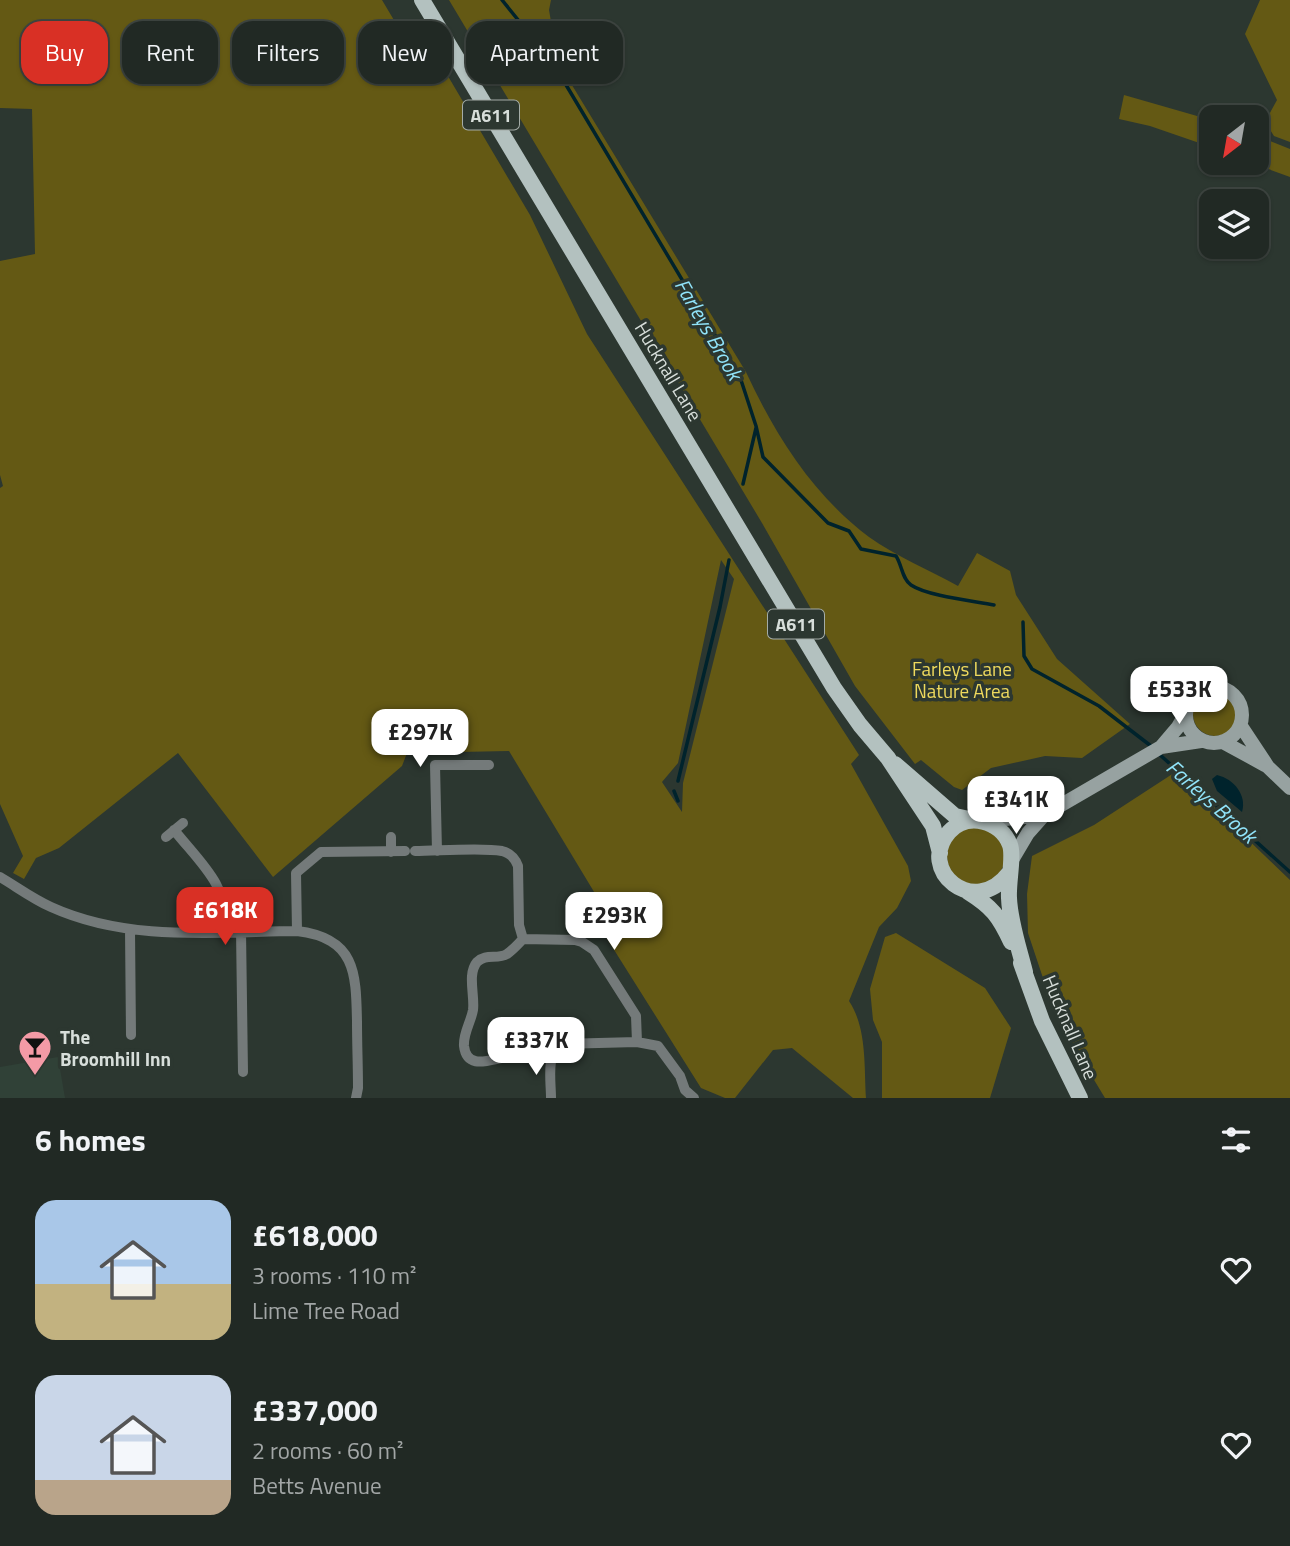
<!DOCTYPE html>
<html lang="en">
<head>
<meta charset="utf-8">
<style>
	:root { --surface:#212924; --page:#29312c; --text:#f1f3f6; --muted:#a2a6a6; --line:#3e4541; --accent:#d93025 }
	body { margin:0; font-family:"Titillium Web",sans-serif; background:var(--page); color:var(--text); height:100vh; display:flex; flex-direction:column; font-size:26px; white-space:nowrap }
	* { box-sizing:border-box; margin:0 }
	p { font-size:23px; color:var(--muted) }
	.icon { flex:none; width:38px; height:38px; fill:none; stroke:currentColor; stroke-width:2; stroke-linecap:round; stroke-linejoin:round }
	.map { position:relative; height:1098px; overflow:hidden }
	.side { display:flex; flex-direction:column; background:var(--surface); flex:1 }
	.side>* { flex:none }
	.banner { position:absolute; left:21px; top:21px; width:700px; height:63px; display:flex; gap:14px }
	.needle { width:46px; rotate:211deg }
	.tools { position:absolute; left:1199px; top:105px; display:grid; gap:14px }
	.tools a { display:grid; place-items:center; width:70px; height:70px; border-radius:14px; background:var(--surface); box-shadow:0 2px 5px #0004,0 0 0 2px var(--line); font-size:35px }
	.price { position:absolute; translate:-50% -60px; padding:0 16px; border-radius:14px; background:#fff; color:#222; font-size:23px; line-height:46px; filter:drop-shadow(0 2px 4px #0008) }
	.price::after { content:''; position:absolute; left:50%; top:42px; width:21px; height:16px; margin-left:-10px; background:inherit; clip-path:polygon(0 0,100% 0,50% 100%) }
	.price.selected { background:var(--accent); color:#fff }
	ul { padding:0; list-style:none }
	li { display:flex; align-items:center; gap:21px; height:175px; padding:0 35px }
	li span { display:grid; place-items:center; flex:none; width:196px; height:140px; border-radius:21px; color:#555 }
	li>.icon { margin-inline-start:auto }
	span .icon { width:84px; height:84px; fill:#fffc; stroke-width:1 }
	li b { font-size:30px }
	h2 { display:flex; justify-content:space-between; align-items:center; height:84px; padding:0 35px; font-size:30px }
	.pill { padding:0 24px; border-radius:21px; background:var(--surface); box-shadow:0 2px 5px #0004,0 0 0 2px var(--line); font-size:24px; line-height:63px }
	.pill.selected { background:var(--accent); color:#fff }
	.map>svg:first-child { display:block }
	.built { fill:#304137 }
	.green { fill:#645914; fill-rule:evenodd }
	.water { fill:#00232c }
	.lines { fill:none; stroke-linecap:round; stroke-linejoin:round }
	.stream { stroke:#00232c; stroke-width:3.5 }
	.street { stroke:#747a7a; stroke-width:10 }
	.secondary { stroke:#97a2a1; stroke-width:14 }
	.primary { stroke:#b3c1bf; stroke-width:16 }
	.labels { text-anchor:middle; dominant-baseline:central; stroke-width:7; stroke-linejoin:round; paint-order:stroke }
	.shield { fill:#2c3730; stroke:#a4aca7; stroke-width:2 }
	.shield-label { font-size:18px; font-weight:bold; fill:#d7deda }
	.street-label { font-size:19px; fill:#d7deda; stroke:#2c3730 }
	.park-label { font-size:19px; fill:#eed95d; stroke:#2c3730 }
	.poi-label { font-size:19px; font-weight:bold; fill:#d7deda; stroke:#2c3730; text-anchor:start }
	.water-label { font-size:21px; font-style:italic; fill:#91e4fa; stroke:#2c3730 }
</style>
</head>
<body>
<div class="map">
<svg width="1290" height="1098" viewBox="0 0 1290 1098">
	<rect width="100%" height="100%" fill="#2c3730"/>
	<!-- built -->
	<path class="built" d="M58 1057 65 1098H0V1067Z"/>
	<!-- green -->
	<path class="green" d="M0 0H382L426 74 442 66 530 215 587 334 859 755 851 764 908 866 911 881 897 908 879 927 849 1001C867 1028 864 1066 866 1098H853L792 1048 773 1050 735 1098H725L701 1088 594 918 608 915 509 751 407 753 402 766 273 877 178 753 59 848 36 858 24 879 13 873 23 856 0 804V488L3 486 0 475V261L35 254 32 109 0 108ZM721 560 734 579 683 783 682 812 662 782 678 763Z
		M449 0H551L549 10 558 62 746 372C775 435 813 495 869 537 896 556 929 570 958 586L977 553 1010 571 1016 595 1057 659 1130 724 1082 758 1045 756 991 768 962 790 954 787 921 760 915 764 855 686 762 523Z
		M1260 0H1290V142L1274 136 1265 122 1277 100 1245 34Z
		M1124 95 1211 120V147L1150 126 1119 119Z
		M1257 136 1290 149V177L1252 163H1256Z
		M1193 714a22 22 0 1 1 44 0a22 22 0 1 1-44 0Z
		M1177 771 1290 880V1098H1105L1056 1017 1028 933 1027 894 1032 856 1094 825Z
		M947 856a29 29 0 1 1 58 0a29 29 0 1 1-58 0Z
		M896 933 985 988 1011 1028 990 1098H882V1042L873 1020 870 989 885 937Z"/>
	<!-- water -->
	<path class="water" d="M1217 775C1234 779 1247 795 1242 812L1217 791 1212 779Z"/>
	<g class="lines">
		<!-- stream -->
		<path class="stream" d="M502 0 553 63 740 377 756 426 763 457 828 523 849 531 861 549 896 556C902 565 902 579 911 585 927 596 974 601 994 605
			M743 484 756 428
			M1023 622 1024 656 1032 669 1099 706 1151 746
			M1159 754 1290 872
			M678 781 720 607 729 560
			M674 791 678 801"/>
		<!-- street -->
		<path class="street" d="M174 830C204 867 225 882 229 931
			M166 837 183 823
			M415 851C437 851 482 847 502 851 510 853 515 858 518 866L519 925 523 939
			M437 851 435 765H489
			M391 852V837
			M0 877C17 887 33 899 51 907 128 942 215 932 297 931 356 938 356 973 357 1022 357 1044 358 1066 358 1088L356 1098
			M130 930 131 1035
			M241 931 243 1072
			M297 931 296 873 321 852 405 851
			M523 939C518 944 513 950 507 954 497 960 486 953 477 962 467 974 475 996 473 1010 471 1022 463 1033 464 1046 467 1072 493 1058 508 1057 522 1055 537 1057 551 1057
			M523 939 575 940 582 942 594 950 636 1016 637 1042
			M551 1098C551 1081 546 1056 560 1044L637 1042 658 1046 680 1076 685 1090 694 1098"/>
		<!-- secondary -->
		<path class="secondary" d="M1186 715a28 28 0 1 1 56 0a28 28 0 1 1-56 0Z
			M1241 726 1268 767 1290 788
			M1223 742 1265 765
			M1161 747 1201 741
			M985 821 1044 815
			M1012 860 1028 833 1044 815 1161 747 1178 727 1186 713"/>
		<!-- primary -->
		<path class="primary" d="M422 0 834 688 860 725 888 758 933 826 940 853
			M895 764 955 816 974 820
			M1009 873C974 919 916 870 949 832 967 812 1001 820 1010 845 1014 856 1008 883 1009 898 1010 922 1019 948 1025 972
			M968 892C992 907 999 916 1011 942
			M1021 963 1042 1021 1080 1098"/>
	</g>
	<!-- icons -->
	<defs>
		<symbol id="bar-pin" viewBox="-11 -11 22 30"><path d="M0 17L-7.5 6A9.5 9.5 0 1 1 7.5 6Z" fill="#f49aa6" stroke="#2c3730"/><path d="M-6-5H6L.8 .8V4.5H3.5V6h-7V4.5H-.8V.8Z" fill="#111"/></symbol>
	</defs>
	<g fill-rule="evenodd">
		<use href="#bar-pin" x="16" y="1028" width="38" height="52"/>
	</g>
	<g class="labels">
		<!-- shield labels -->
		<g class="shield">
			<rect x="463" y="100.5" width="56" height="29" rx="5"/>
			<rect x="768" y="609.5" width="56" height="29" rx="5"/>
		</g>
		<g class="shield-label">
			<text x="491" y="115">A611</text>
			<text x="796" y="624">A611</text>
		</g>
		<!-- street labels -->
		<g class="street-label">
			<text transform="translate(669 371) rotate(59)">Hucknall Lane</text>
			<text transform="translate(1071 1027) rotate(67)">Hucknall Lane</text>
		</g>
		<!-- park labels -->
		<g class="park-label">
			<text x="962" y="668">Farleys Lane<tspan x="962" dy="22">Nature Area</tspan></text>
		</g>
		<!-- poi labels -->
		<g class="poi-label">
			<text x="60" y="1036">The<tspan x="60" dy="22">Broomhill Inn</tspan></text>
		</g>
		<!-- water labels -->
		<g class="water-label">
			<text transform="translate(709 329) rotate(60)">Farleys Brook</text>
			<text transform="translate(1212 801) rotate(42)">Farleys Brook</text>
		</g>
	</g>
</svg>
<div class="tools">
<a><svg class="needle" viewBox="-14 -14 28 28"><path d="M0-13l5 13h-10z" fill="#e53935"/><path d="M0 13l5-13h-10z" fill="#a2a6a6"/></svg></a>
<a><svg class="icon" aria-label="layers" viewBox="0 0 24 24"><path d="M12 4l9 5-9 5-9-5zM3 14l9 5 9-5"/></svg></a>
</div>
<b class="price" style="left:1179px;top:726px">£533K</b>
<b class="price" style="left:420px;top:769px">£297K</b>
<b class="price" style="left:1016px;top:836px">£341K</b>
<b class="price selected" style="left:225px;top:947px">£618K</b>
<b class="price" style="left:614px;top:952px">£293K</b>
<b class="price" style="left:536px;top:1077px">£337K</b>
<div class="banner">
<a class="pill selected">Buy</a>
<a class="pill">Rent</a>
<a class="pill">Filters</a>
<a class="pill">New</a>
<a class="pill">Apartment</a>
</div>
</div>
<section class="side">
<h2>6 homes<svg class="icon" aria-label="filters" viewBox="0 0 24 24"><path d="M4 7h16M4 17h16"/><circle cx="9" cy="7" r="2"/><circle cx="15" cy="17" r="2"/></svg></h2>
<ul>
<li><span style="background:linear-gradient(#a9c7e8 60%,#c2b280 0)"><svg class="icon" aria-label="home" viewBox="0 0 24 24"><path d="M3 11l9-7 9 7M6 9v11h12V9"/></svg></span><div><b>£618,000</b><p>3 rooms · 110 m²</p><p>Lime Tree Road</p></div><svg class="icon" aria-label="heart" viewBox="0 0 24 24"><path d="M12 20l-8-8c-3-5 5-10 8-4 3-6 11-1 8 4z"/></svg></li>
<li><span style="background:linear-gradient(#c9d6e8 75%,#b9a48a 0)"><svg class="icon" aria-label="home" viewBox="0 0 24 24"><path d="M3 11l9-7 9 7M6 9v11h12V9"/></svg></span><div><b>£337,000</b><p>2 rooms · 60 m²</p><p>Betts Avenue</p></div><svg class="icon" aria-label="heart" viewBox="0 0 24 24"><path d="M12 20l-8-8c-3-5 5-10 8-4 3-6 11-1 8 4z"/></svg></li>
</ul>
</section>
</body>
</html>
